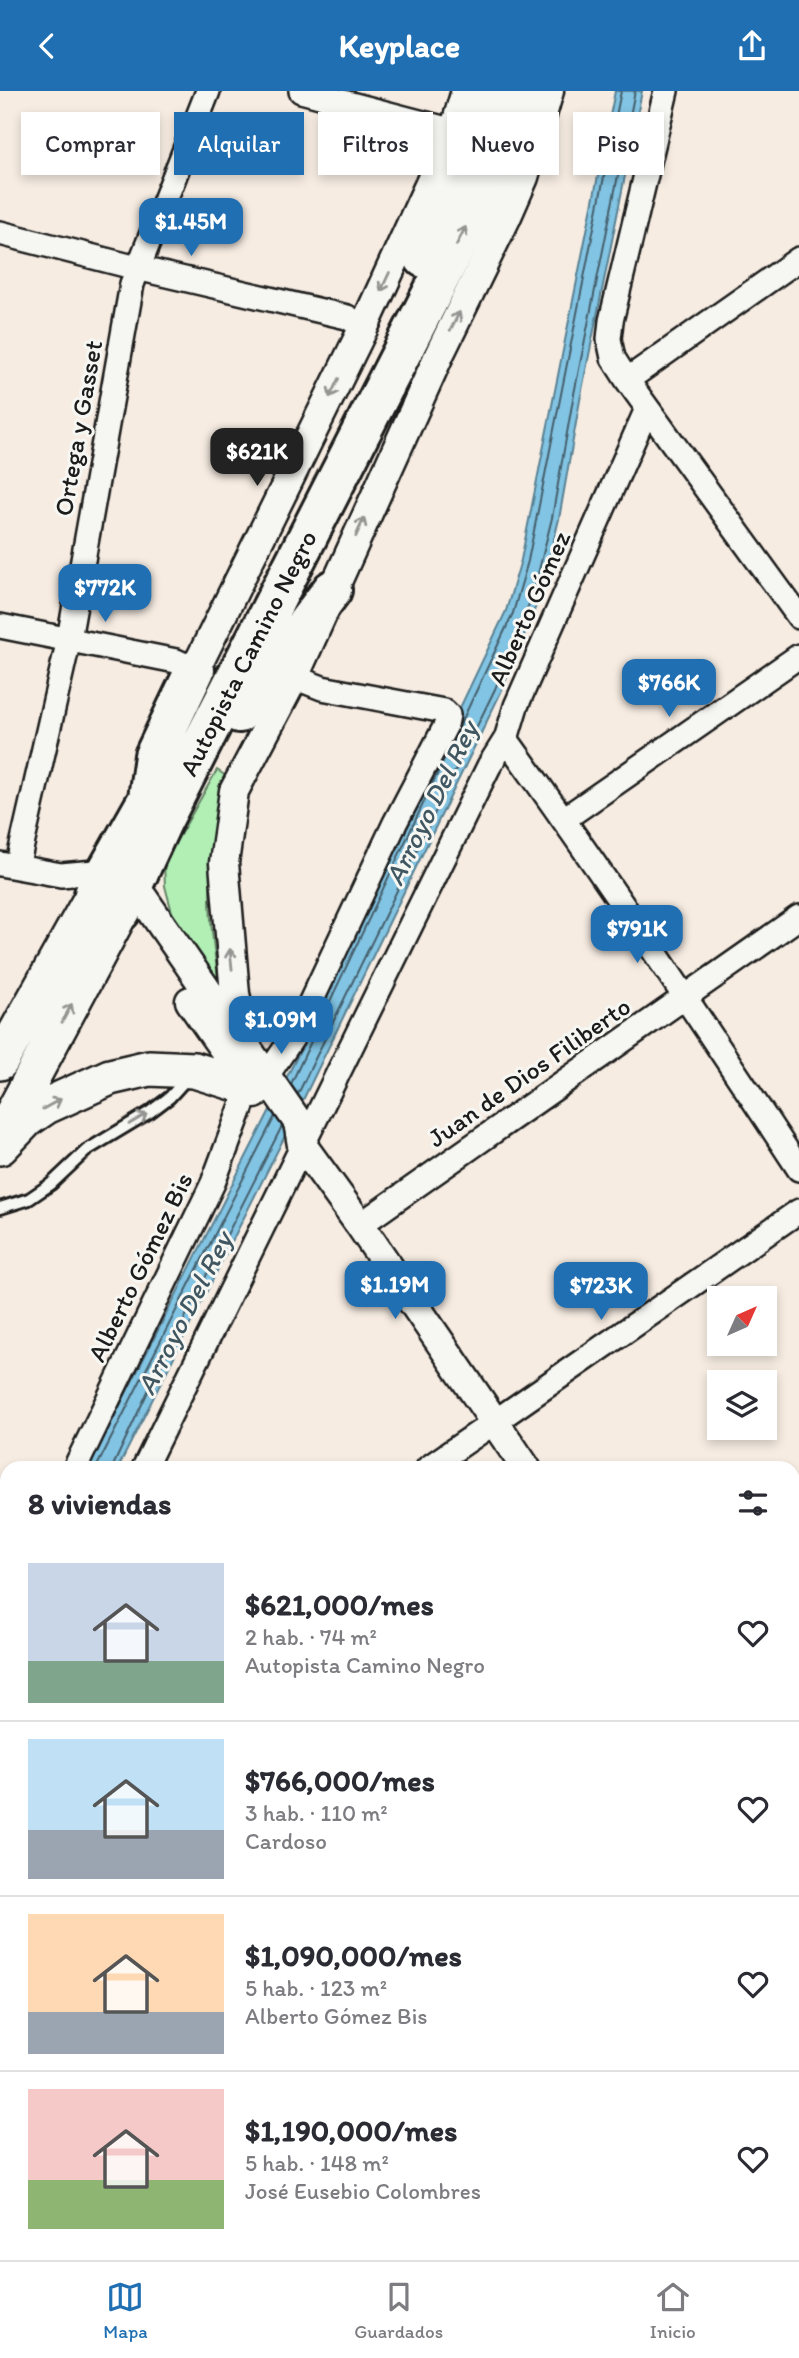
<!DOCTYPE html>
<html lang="es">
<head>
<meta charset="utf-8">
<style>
	:root { --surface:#fff; --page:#f2f2f3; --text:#2b2b33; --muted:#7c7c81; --line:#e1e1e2; --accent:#1f6fb2 }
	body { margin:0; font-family:Itim,sans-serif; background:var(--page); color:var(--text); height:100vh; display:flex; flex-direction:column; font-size:26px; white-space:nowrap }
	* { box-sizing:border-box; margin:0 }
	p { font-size:23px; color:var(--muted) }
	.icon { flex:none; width:38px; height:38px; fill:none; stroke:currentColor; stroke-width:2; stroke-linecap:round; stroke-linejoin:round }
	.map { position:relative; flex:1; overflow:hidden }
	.sheet { position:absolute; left:0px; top:1370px; width:800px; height:800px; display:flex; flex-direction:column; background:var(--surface); border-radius:21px 21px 0 0; box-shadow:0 4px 10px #0003 }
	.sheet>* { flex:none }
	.guide { position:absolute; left:21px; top:21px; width:758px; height:63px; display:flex; gap:14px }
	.needle { width:46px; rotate:45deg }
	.fabs { position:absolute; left:707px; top:1195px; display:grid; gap:14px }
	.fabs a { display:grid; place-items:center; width:70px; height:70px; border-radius:0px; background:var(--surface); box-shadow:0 4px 10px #0003; font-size:35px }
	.price { position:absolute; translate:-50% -60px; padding:0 16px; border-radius:14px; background:var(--accent); color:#fff; font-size:23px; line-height:46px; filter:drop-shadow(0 2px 4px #0008) }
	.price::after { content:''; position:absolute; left:50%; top:42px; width:21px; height:16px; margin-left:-10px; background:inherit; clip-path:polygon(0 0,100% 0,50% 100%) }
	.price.selected { background:#222; color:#fff }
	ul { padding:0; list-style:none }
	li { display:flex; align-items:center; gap:21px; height:175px; padding:0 28px }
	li+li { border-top:2px solid var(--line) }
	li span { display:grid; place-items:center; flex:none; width:196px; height:140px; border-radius:0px; color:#555 }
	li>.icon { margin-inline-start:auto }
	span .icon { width:84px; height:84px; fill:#fffc; stroke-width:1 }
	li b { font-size:30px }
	h2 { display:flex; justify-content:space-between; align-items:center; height:84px; padding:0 28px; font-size:30px }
	.chip { padding:0 24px; border-radius:0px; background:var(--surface); box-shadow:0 4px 10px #0003; font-size:24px; line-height:63px }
	.chip.selected { background:var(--accent); color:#fff }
	header { display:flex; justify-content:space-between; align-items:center; height:91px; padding:0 28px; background:var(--accent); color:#fff; font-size:32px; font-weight:700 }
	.dock { display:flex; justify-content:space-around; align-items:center; height:98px; border-top:2px solid var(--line); background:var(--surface); font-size:19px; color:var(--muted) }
	.dock a { display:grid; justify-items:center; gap:4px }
	.dock .selected { color:var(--accent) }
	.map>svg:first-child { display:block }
	.green { fill:#b1efb5; stroke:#668668; stroke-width:2 }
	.water { fill:#82c4e3; stroke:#598193; stroke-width:2 }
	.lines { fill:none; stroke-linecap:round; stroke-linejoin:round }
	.shore { stroke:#455f6c; stroke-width:2 }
	.service-casing { stroke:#1c1c1c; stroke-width:16 }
	.minor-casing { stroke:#1c1c1c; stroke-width:28 }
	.tertiary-casing { stroke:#1c1c1c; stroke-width:33 }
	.primary-casing { stroke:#1c1c1c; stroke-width:40 }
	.motorway-casing { stroke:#1c1c1c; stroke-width:44 }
	.service { stroke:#f6f6f2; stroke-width:10 }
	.minor { stroke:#f6f6f2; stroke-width:23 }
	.tertiary { stroke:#f6f6f2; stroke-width:28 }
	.primary { stroke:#f6f6f2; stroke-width:35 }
	.motorway { stroke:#f6f6f2; stroke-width:38 }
	.oneway { stroke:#949492 }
	.labels { text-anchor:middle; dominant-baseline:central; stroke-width:6; stroke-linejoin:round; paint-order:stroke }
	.street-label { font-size:26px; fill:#1c1c1c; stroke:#f6f6f2 }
	.water-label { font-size:28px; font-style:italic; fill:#405762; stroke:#f6f6f2 }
</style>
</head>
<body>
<header><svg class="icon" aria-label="back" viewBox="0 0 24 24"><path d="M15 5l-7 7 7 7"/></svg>Keyplace<svg class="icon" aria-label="share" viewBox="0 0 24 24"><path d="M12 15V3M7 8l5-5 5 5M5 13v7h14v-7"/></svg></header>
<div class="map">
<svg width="799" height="2169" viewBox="0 0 799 2169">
	<rect width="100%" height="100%" fill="#f6ece2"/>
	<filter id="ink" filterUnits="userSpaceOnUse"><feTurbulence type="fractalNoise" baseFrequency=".0143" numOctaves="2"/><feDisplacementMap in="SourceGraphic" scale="14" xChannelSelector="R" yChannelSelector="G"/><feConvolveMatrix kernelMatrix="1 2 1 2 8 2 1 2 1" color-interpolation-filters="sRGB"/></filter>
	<g filter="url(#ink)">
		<!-- green -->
		<path class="green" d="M217 679 226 685C219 724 210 763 210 803 210 838 216 872 221 906L176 836 165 795 164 772Z
			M215 2163H558L549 2169H206Z"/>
		<!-- water -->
		<path class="water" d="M615 0H642L580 309 559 428 540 505 501 601 302 1011 118 1377H88L301 958 373 800 506 520 521 469Z"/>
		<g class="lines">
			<!-- shore -->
			<path class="shore" d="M291 993 513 522 528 470 621 0
				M298 1003 495 598 533 503 552 427 573 308 635 0
				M96 1377 275 1025
				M112 1377 150 1296 282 1035"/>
			<defs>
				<path id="service" d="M0 1117 29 1108 51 1093 87 1059 150 1021 170 1006 188 986"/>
				<path id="minor" d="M301 0 454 40
					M666 0 611 230 609 248 613 267 627 289 799 526
					M0 142 137 177 347 226 364 236
					M627 289 799 168
					M0 535 176 570 195 579
					M506 648C608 789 704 933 799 1078
					M564 728 799 565
					M0 773 61 784 106 780
					M17 776 69 548 132 193 208 0
					M266 986 293 946 307 919 395 732 446 634 448 624 444 620 322 597 294 586
					M360 1134 799 826
					M75 1377 213 1092 249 996
					M144 1377 489 675 506 648 516 615 647 318
					M428 1377 799 1120
					M793 1411 799 1406
					M0 1534 7 1519
					M0 1680 7 1665
					M0 1908 7 1918
					M0 1960 7 1955
					M793 2008 799 2004
					M590 2163 595 2169
					M179 2169 188 2163
					M564 2169 573 2163"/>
				<path id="tertiary" d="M195 579 364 236 454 40 466 0
					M119 785 132 794 143 807 298 1031 302 1054 360 1134 526 1377
					M190 910 255 1003
					M248 959 235 903 224 772 234 700 294 586 441 260 506 127 524 86 549 0
					M793 1755 799 1764"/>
				<path id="primary" d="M0 971 94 803
					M3 1041 121 820
					M0 1056 27 1028 46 1015 110 986 149 977 194 979 249 996"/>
				<path id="motorway" d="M424 167 476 43 490 0
					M239 622 332 499
					M148 707 154 665 195 579
					M94 803 145 713
					M121 820 163 729 472 124 490 83 519 0"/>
			</defs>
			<!-- service casing -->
			<use href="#service" class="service-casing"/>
			<!-- minor casing -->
			<use href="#minor" class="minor-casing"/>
			<!-- tertiary casing -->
			<use href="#tertiary" class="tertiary-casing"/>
			<!-- primary casing -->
			<use href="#primary" class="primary-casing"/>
			<!-- motorway casing -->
			<use href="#motorway" class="motorway-casing"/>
			<!-- service -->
			<use href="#service" class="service"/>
			<!-- minor -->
			<use href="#minor" class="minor"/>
			<!-- tertiary -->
			<use href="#tertiary" class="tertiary"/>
			<!-- primary -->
			<use href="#primary" class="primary"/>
			<!-- motorway -->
			<use href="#motorway" class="motorway"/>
		</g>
		<!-- one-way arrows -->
		<defs><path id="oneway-shaft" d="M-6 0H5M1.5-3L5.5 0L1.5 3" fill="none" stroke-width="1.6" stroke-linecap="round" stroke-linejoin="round" transform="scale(1.75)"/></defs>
		<g class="oneway">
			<use href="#oneway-shaft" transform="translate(461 145) rotate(-63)"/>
			<use href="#oneway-shaft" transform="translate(385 191) rotate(115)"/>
			<use href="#oneway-shaft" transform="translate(455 230) rotate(-63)"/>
			<use href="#oneway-shaft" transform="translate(334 297) rotate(116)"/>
			<use href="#oneway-shaft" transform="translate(360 436) rotate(-66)"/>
			<use href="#oneway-shaft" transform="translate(231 868) rotate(-96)"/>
			<use href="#oneway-shaft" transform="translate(67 922) rotate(-62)"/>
			<use href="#oneway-shaft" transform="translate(52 1013) rotate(-29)"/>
			<use href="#oneway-shaft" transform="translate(138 1028) rotate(-31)"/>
		</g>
	</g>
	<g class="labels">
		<!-- street labels -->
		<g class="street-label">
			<text transform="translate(78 337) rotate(-80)">Ortega y Gasset</text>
			<text transform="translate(529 517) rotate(-66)">Alberto Gómez</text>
			<text transform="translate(248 562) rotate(-63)">Autopista Camino Negro</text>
			<text transform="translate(529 981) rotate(-35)">Juan de Dios Filiberto</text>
			<text transform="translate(140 1176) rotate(-64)">Alberto Gómez Bis</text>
		</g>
		<!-- water labels -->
		<g class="water-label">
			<text transform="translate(431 712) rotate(-64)">Arroyo Del Rey</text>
			<text transform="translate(184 1222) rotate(-63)">Arroyo Del Rey</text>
		</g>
	</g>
</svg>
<div class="fabs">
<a><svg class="needle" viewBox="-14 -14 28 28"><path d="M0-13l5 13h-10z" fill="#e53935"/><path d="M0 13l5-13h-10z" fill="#7c7c81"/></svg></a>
<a><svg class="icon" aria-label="layers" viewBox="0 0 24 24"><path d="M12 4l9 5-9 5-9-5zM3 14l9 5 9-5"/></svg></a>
</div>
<b class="price" style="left:191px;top:167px">$1.45M</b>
<b class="price selected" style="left:257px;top:397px">$621K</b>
<b class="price" style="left:105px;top:533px">$772K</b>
<b class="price" style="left:669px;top:628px">$766K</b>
<b class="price" style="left:637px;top:874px">$791K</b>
<b class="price" style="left:281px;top:965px">$1.09M</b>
<b class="price" style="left:395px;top:1230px">$1.19M</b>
<b class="price" style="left:601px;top:1231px">$723K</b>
<div class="guide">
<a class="chip">Comprar</a>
<a class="chip selected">Alquilar</a>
<a class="chip">Filtros</a>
<a class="chip">Nuevo</a>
<a class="chip">Piso</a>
</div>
<section class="sheet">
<h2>8 viviendas<svg class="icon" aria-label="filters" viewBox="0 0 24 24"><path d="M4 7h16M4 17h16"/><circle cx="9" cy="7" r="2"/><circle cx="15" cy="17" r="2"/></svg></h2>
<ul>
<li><span style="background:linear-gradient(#c9d6e8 70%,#7fa58c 0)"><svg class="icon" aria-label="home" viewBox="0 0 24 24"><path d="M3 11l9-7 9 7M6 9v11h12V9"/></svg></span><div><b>$621,000/mes</b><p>2 hab. · 74 m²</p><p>Autopista Camino Negro</p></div><svg class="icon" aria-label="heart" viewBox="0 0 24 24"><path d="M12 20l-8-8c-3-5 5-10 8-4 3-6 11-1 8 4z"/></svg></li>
<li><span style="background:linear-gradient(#bfe0f5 65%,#9aa5b1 0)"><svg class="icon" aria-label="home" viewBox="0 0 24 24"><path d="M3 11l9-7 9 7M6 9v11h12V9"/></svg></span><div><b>$766,000/mes</b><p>3 hab. · 110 m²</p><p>Cardoso</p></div><svg class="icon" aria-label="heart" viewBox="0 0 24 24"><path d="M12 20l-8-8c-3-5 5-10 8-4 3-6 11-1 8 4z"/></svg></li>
<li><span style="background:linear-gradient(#ffd9b3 70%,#9aa5b1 0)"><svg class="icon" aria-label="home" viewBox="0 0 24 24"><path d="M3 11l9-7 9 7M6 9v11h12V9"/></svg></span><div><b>$1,090,000/mes</b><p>5 hab. · 123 m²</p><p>Alberto Gómez Bis</p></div><svg class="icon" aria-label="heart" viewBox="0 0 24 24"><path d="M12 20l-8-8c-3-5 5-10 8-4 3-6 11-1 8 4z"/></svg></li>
<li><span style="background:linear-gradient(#f6c9c9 65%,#8fb573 0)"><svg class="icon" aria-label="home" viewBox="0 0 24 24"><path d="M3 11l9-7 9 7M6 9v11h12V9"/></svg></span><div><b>$1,190,000/mes</b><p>5 hab. · 148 m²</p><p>José Eusebio Colombres</p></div><svg class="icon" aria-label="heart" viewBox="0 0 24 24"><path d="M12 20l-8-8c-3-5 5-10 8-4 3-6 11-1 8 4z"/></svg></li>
</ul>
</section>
</div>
<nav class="dock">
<a class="selected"><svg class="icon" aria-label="map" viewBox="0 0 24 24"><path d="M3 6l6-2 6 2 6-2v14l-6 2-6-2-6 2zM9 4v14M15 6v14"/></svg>Mapa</a>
<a><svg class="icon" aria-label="saved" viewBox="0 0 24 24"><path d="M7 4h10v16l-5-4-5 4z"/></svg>Guardados</a>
<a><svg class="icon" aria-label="home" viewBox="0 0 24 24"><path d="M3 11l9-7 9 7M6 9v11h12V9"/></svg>Inicio</a>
</nav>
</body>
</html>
